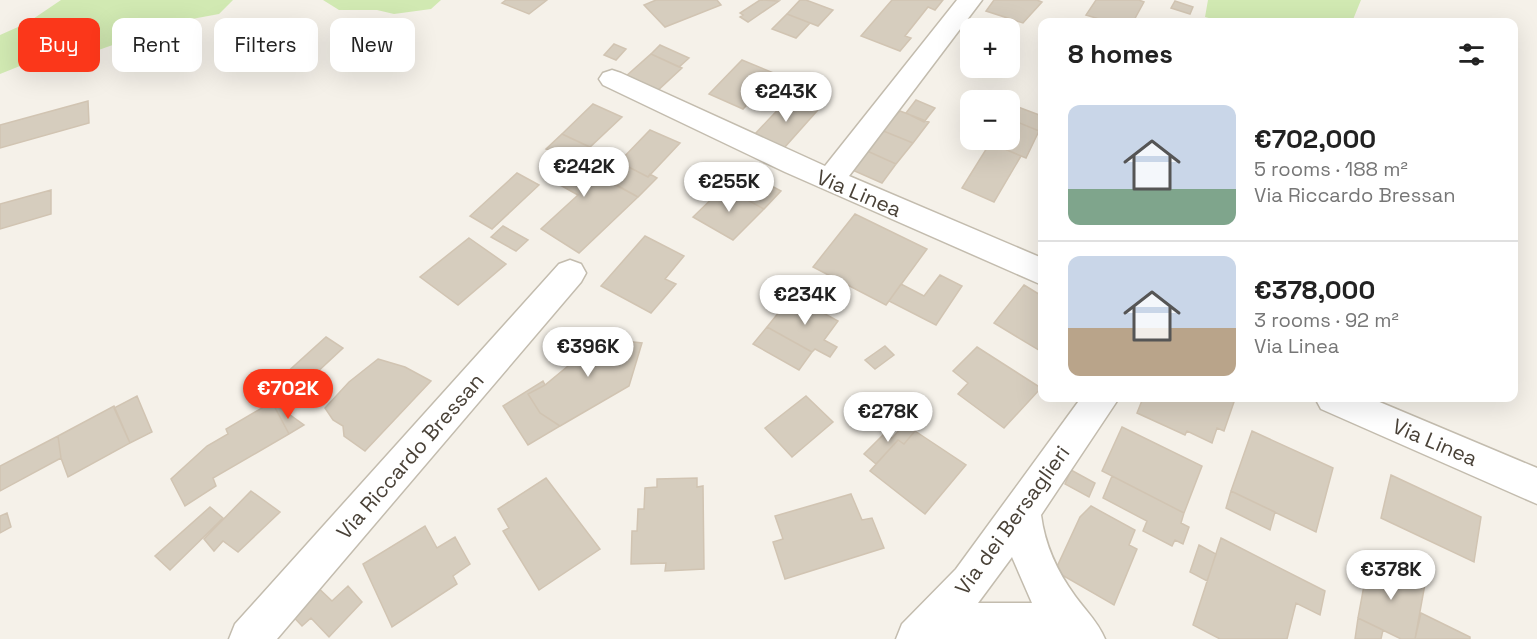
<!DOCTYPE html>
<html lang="en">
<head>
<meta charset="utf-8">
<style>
	:root { --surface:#fff; --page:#f6f6f6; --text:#222; --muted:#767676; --line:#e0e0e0; --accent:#fb371a }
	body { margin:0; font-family:"Space Grotesk",sans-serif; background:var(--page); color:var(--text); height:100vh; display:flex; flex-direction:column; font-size:22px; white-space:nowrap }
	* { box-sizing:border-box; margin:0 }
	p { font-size:20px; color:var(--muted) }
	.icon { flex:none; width:33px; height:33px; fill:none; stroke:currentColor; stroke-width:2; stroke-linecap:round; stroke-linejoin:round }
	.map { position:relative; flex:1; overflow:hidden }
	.panel { position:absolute; left:1038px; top:18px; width:480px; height:384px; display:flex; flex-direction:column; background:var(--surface); border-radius:12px; box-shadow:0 6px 24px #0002 }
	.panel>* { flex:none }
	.hud { position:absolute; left:18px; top:18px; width:570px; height:54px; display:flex; gap:12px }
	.controls { position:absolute; left:960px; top:18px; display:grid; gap:12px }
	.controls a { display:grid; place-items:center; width:60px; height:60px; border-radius:12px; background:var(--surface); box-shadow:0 6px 24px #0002; font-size:30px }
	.price { position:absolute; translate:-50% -51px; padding:0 14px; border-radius:21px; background:#fff; color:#222; font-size:20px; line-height:39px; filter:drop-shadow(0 2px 3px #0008) }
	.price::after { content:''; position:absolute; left:50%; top:36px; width:18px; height:14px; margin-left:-9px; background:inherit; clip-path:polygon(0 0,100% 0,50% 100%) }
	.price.selected { background:var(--accent); color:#fff }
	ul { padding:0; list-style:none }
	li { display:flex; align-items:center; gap:18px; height:150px; padding:0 30px }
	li+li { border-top:2px solid var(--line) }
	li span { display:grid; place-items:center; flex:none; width:168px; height:120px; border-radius:12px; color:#555 }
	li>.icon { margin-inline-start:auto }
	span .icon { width:72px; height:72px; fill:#fffc; stroke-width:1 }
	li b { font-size:26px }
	h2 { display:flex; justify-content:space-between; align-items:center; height:72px; padding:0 30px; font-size:26px }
	.tag { padding:0 21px; border-radius:12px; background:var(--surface); box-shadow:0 6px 24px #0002; font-size:21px; line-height:54px }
	.tag.selected { background:var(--accent); color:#fff }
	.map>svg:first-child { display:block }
	.green { fill:#d1e9b2 }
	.building { fill:#d6cdbe; stroke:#d1c4b2; stroke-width:1.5 }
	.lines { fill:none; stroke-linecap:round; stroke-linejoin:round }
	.minor-casing { stroke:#c3bcae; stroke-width:3 }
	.minor { fill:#fff; fill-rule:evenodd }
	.labels { text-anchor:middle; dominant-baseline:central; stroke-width:4.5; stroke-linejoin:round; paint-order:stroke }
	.street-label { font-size:21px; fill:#494137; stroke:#fff }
</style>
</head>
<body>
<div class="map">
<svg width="1537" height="639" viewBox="0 0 1537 639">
	<rect width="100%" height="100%" fill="#f5f1e9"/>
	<!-- green -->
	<path class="green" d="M61 0H233L219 14 181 21 90 53 25 64 0 74V35L27 23Z
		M323 0H441L431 9 394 14 377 10H339Z
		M1208 0H1361L1352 22H1224L1205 17Z"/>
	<!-- building -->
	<path class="building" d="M506 0H547L529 14 502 3Z
		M656 0H717L721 5 665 27 644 5Z
		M760 0 779 1 748 22 740 17 743 15 740 13Z
		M800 0H806L833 10 818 26 787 14Z
		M892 0H943L935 10 928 7 905 36 911 38 900 51 861 36Z
		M994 0H1037L1042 2 1023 23 986 11Z
		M1096 0H1139L1144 2 1133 22H1109L1086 15Z
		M1175 1 1193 7 1190 14 1171 8Z
		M787 14 810 23 796 38 772 29Z
		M614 44 626 49 616 60 604 55Z
		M660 45 689 58 679 67 651 54Z
		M651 54 682 68 656 92 625 77Z
		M742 60 776 74 743 109 709 94Z
		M800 86 824 96 813 109 788 99Z
		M788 99 817 111 784 148 754 135Z
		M916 100 935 108 924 122 906 113Z
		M88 101 89 123 0 148V125Z
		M593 104 622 117 590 147 562 134Z
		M1018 107 1042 116 1039 131 1010 119Z
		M900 111 929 122 913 143 881 130Z
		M1010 119 1039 131 1026 158 990 143 992 140H1010Z
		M650 130 680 143 648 177 619 162Z
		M881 130 913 143 896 164 865 150Z
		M562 134 598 151 582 167 638 197 579 253 541 229 578 195 553 181 574 162 546 149Z
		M990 143 1021 156 994 202 962 188Z
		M865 150 896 164 882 183 850 169Z
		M619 162 648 177 650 174 657 178 638 197 604 178Z
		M742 170 781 191 764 209 724 187Z
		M517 173 539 185 492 229 470 216Z
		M724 187 764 209 733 240 693 217Z
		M51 190V214L0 229V204Z
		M855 214 927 249 886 305 813 267Z
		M503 226 528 240 516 251 491 237Z
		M645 236 684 256 665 279 676 284 651 313 601 286Z
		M469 238 506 264 458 305 420 277Z
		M940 275 962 286 936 325 889 301 901 284 924 296Z
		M1024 285 1042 296V352L994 323Z
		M792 296 838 321 824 340 837 347 830 357 815 349 812 352 767 327Z
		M767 327 812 352 799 370 753 344Z
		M578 336 642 343 629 386 560 426 540 413 528 394 545 385 568 366Z
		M326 337 343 348 300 388 283 376Z
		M885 346 894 355 875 369 865 360Z
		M977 347 1041 388 1004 428 958 394 968 383 953 371Z
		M378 359 405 367 431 381 365 451 344 436 343 426 333 420 325 408 349 382Z
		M543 381 545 385 528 394 540 413 560 426 528 445 503 406Z
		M137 396 152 432 130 443 114 408Z
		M806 396 833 422 792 457 765 428Z
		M1143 398H1232L1235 399 1224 431 1217 428 1212 443 1187 431 1185 435 1137 413Z
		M272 402 304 425 289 434Z
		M272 402 289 434 213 478 216 486 185 506 171 479 207 446 228 434 226 429Z
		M114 406 130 443 68 477 61 458 58 436Z
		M906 423 915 431 904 444 898 440 876 464 864 454 885 433 892 438Z
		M1122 427 1202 466 1184 513 1102 471Z
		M915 431 966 465 925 514 870 471 898 440 904 444Z
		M1252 431 1333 468 1316 532 1231 491Z
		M58 436 61 458 0 491V466Z
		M1071 470 1095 483 1089 497 1065 484Z
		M1391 475 1481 517 1474 562 1381 518Z
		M1112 476 1184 513 1181 523 1189 527 1183 544 1175 540 1172 546 1143 531 1147 521 1103 498Z
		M546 478 600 549 539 590 503 531 509 528 498 509Z
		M697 478V487L703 486 704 569 665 571 666 563 631 564 632 531H637L638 509H644L645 488 657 487V479Z
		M251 491 280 512 238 552 223 541 214 551 204 539Z
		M1231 491 1275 512 1270 530 1226 508Z
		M851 494 862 520 872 518 884 548 785 579 773 542 783 539 775 516Z
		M1091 506 1135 530 1129 545 1137 549 1114 605 1055 571 1080 517Z
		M210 507 223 518 170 570 155 556Z
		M7 513 11 527 0 533V516Z
		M425 526 437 548 455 537 470 564 453 576 457 584 392 627 363 564Z
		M1221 538 1325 591 1320 615 1296 603 1287 639H1220L1193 625Z
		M1199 545 1216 554 1207 581 1190 572Z
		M1369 558 1425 584 1415 639H1401L1358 618Z
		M311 581 332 601 348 586 362 602 329 637 311 618 302 626 286 609Z
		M1421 613 1470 637V639H1415Z
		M1358 618 1383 630 1381 639H1355Z"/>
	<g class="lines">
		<defs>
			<path id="minor" d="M957 0H982L849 176 1042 258V285L785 172 603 85 599 79 603 73 612 70 621 73 825 166Z
				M570 260 581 264 586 273 581 282 277 639H229L235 624 559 264Z
				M1081 398H1119L1041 515C1045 546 1057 571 1075 596 1086 611 1098 622 1105 639H896L902 624 956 569ZM1012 557 1032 603H978Z
				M1315 398H1370L1537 468V504L1321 409Z"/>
		</defs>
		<!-- minor casing -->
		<use href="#minor" class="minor-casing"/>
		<!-- minor -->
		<use href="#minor" class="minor"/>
	</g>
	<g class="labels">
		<!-- street labels -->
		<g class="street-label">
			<text transform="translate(859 193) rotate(23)">Via Linea</text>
			<text transform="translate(1435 442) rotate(23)">Via Linea</text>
			<text transform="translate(410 456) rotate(-49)">Via Riccardo Bressan</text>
			<text transform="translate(1012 520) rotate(-54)">Via dei Bersaglieri</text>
		</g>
	</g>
</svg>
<div class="controls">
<a>+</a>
<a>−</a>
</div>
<b class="price" style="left:786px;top:123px">€243K</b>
<b class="price" style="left:584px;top:198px">€242K</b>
<b class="price" style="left:729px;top:213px">€255K</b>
<b class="price" style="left:805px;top:326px">€234K</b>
<b class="price" style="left:588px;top:378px">€396K</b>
<b class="price selected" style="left:288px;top:420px">€702K</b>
<b class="price" style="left:888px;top:443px">€278K</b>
<b class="price" style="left:1391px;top:601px">€378K</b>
<div class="hud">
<a class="tag selected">Buy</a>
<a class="tag">Rent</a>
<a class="tag">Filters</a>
<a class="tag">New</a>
</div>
<section class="panel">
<h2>8 homes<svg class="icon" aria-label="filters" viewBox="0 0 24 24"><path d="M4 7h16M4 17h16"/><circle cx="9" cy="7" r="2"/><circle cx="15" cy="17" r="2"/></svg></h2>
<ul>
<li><span style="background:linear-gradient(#c9d6e8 70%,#7fa58c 0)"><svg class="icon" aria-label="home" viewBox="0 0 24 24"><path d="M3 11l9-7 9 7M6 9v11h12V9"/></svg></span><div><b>€702,000</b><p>5 rooms · 188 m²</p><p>Via Riccardo Bressan</p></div></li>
<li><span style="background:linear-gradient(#c9d6e8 60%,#b9a48a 0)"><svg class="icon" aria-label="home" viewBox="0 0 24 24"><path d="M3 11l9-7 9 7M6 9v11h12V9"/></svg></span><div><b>€378,000</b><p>3 rooms · 92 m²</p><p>Via Linea</p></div></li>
</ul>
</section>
</div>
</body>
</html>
